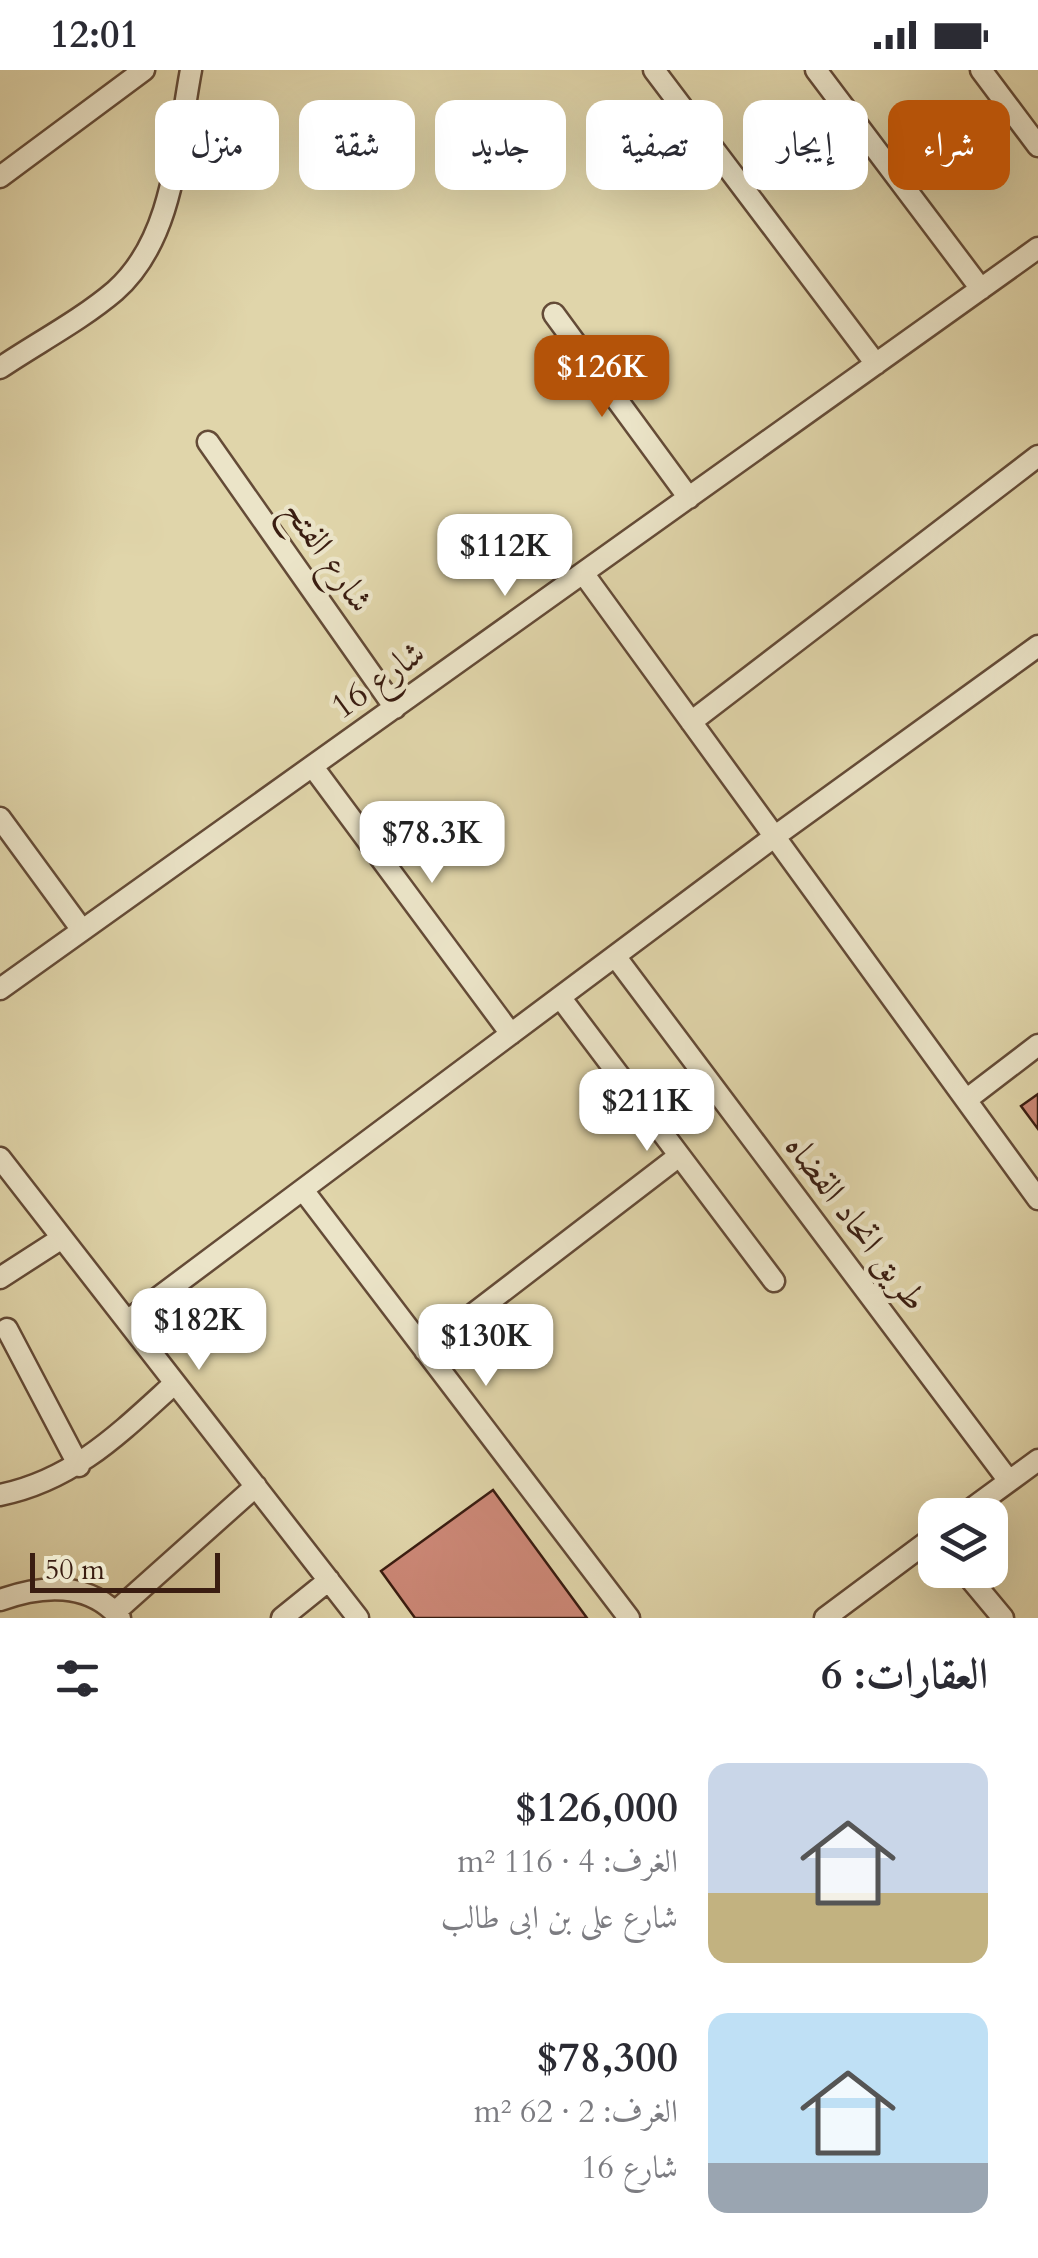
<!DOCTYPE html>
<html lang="ar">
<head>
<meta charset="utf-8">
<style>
	:root { --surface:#fff; --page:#f2f2f3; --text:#2b2b33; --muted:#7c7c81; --accent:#b45309 }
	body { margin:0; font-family:Cardo,Amiri,serif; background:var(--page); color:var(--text); direction:rtl; height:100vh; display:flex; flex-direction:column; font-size:38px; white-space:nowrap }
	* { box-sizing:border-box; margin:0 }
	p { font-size:32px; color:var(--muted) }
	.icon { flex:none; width:55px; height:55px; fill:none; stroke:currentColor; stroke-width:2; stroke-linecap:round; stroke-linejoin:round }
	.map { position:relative; height:1548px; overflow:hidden; direction:ltr }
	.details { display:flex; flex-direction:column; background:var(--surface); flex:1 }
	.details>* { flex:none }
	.hud { position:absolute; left:30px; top:30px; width:980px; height:90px; direction:rtl; display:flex; gap:20px }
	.fabs { position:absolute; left:918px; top:1428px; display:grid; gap:20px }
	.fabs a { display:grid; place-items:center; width:90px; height:90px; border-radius:20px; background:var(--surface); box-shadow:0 10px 40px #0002; font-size:50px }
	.scale { position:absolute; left:30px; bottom:25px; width:190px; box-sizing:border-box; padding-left:10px; border:5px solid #3a1d11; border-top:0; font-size:28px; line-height:35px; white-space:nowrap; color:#3a1d11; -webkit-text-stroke:8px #ebe4c8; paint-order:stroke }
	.price { position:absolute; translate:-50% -85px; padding:0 22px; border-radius:20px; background:#fff; color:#222; font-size:32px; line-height:65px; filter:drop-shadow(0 2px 5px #0008) }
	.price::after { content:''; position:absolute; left:50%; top:60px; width:30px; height:22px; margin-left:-15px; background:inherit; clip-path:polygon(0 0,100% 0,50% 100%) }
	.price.on { background:var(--accent); color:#fff }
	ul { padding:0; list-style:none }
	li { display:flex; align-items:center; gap:30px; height:250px; padding:0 50px }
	li span { display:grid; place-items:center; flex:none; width:280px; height:200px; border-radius:20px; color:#555 }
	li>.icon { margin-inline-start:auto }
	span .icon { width:120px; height:120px; fill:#fffc; stroke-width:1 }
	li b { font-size:42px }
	h2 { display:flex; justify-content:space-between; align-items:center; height:120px; padding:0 50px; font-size:42px }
	.pill { padding:0 35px; border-radius:20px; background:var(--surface); box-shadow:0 10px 40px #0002; font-size:35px; line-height:90px }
	.pill.on { background:var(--accent); color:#fff }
	.status { display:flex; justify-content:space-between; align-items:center; height:70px; padding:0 50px; background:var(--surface); direction:ltr }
	.status svg { height:28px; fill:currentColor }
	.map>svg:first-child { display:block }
	.building { fill:#c87; stroke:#3a1d11; stroke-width:2.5 }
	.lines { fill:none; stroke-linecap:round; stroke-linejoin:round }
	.street-casing { stroke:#644b37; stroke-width:25 }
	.street { stroke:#ebe4c8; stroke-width:20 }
	.labels { text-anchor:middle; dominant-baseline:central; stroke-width:9; stroke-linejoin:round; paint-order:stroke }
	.street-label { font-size:35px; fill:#3a1d11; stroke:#ebe4c8 }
</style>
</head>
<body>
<div class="status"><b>12:01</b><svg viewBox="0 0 49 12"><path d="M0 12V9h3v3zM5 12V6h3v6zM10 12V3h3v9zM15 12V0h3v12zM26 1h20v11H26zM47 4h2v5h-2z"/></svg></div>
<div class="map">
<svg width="1038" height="1548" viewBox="0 0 1038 1548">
	<rect width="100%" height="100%" fill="#e0d5aa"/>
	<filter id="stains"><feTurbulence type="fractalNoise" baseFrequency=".002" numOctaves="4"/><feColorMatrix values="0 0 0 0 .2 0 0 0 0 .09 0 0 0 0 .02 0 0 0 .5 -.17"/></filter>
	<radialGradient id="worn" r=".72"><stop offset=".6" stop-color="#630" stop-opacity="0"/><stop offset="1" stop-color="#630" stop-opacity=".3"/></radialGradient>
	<!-- building -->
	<path class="building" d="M1038 1024V1059L1021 1036Z
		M493 1420 587 1548H415L381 1501Z"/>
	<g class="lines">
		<defs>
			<path id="street" d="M654 0 876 294
				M816 0 981 219
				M981 0 1038 76
				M0 107 144 0
				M554 244 689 428
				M0 298C37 273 81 250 115 221 175 168 177 73 191 0
				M208 372 395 638
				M583 503 1038 1129
				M691 652 1038 386
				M313 697 511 964
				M0 748 82 860
				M615 886 1009 1411
				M0 919 1038 178
				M560 927 774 1211
				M966 1030 1038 975
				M0 1088 358 1548
				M303 1120 629 1548
				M0 1208 62 1168
				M127 1251 774 767 1038 576
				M7 1259 79 1396
				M425 1281 679 1086
				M0 1425C74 1410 121 1362 175 1313
				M963 1445 1038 1390
				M963 1500 1003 1548
				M0 1530C41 1515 89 1511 120 1548
				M115 1542 256 1416
				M282 1548 329 1510
				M825 1548 935 1466"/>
		</defs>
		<!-- street casing -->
		<use href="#street" class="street-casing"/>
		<!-- street -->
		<use href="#street" class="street"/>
	</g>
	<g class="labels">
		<!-- street labels -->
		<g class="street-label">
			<text transform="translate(328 486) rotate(55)">شارع الفتح</text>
			<text transform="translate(378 610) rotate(-36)">شارع 16</text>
			<text transform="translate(856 1153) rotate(53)">طريق اتحاد القضاه</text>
		</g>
	</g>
	<rect width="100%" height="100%" filter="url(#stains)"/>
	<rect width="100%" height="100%" fill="url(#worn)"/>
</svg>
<div class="fabs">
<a><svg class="icon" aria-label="layers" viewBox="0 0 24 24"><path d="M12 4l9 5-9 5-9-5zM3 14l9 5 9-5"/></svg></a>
</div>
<div class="scale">50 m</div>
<b class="price on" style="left:602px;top:350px">$126K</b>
<b class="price" style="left:505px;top:529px">$112K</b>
<b class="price" style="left:432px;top:816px">$78.3K</b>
<b class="price" style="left:647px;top:1084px">$211K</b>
<b class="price" style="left:199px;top:1303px">$182K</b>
<b class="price" style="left:486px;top:1319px">$130K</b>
<div class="hud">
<a class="pill on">شراء</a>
<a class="pill">إيجار</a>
<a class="pill">تصفية</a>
<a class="pill">جديد</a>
<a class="pill">شقة</a>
<a class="pill">منزل</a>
</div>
</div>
<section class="details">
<h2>العقارات: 6<svg class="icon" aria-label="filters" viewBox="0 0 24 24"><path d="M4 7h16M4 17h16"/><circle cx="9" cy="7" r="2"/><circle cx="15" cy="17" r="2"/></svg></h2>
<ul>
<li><span style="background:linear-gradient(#c9d6e8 65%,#c2b280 0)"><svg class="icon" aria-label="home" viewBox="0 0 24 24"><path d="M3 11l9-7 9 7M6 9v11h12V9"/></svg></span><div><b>$126,000</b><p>الغرف: 4 · 116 m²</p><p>شارع على بن ابى طالب</p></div></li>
<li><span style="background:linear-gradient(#bfe0f5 75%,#9aa5b1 0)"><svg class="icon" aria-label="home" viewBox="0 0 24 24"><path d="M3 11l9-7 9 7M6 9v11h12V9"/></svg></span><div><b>$78,300</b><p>الغرف: 2 · 62 m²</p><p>شارع 16</p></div></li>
</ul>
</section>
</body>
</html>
